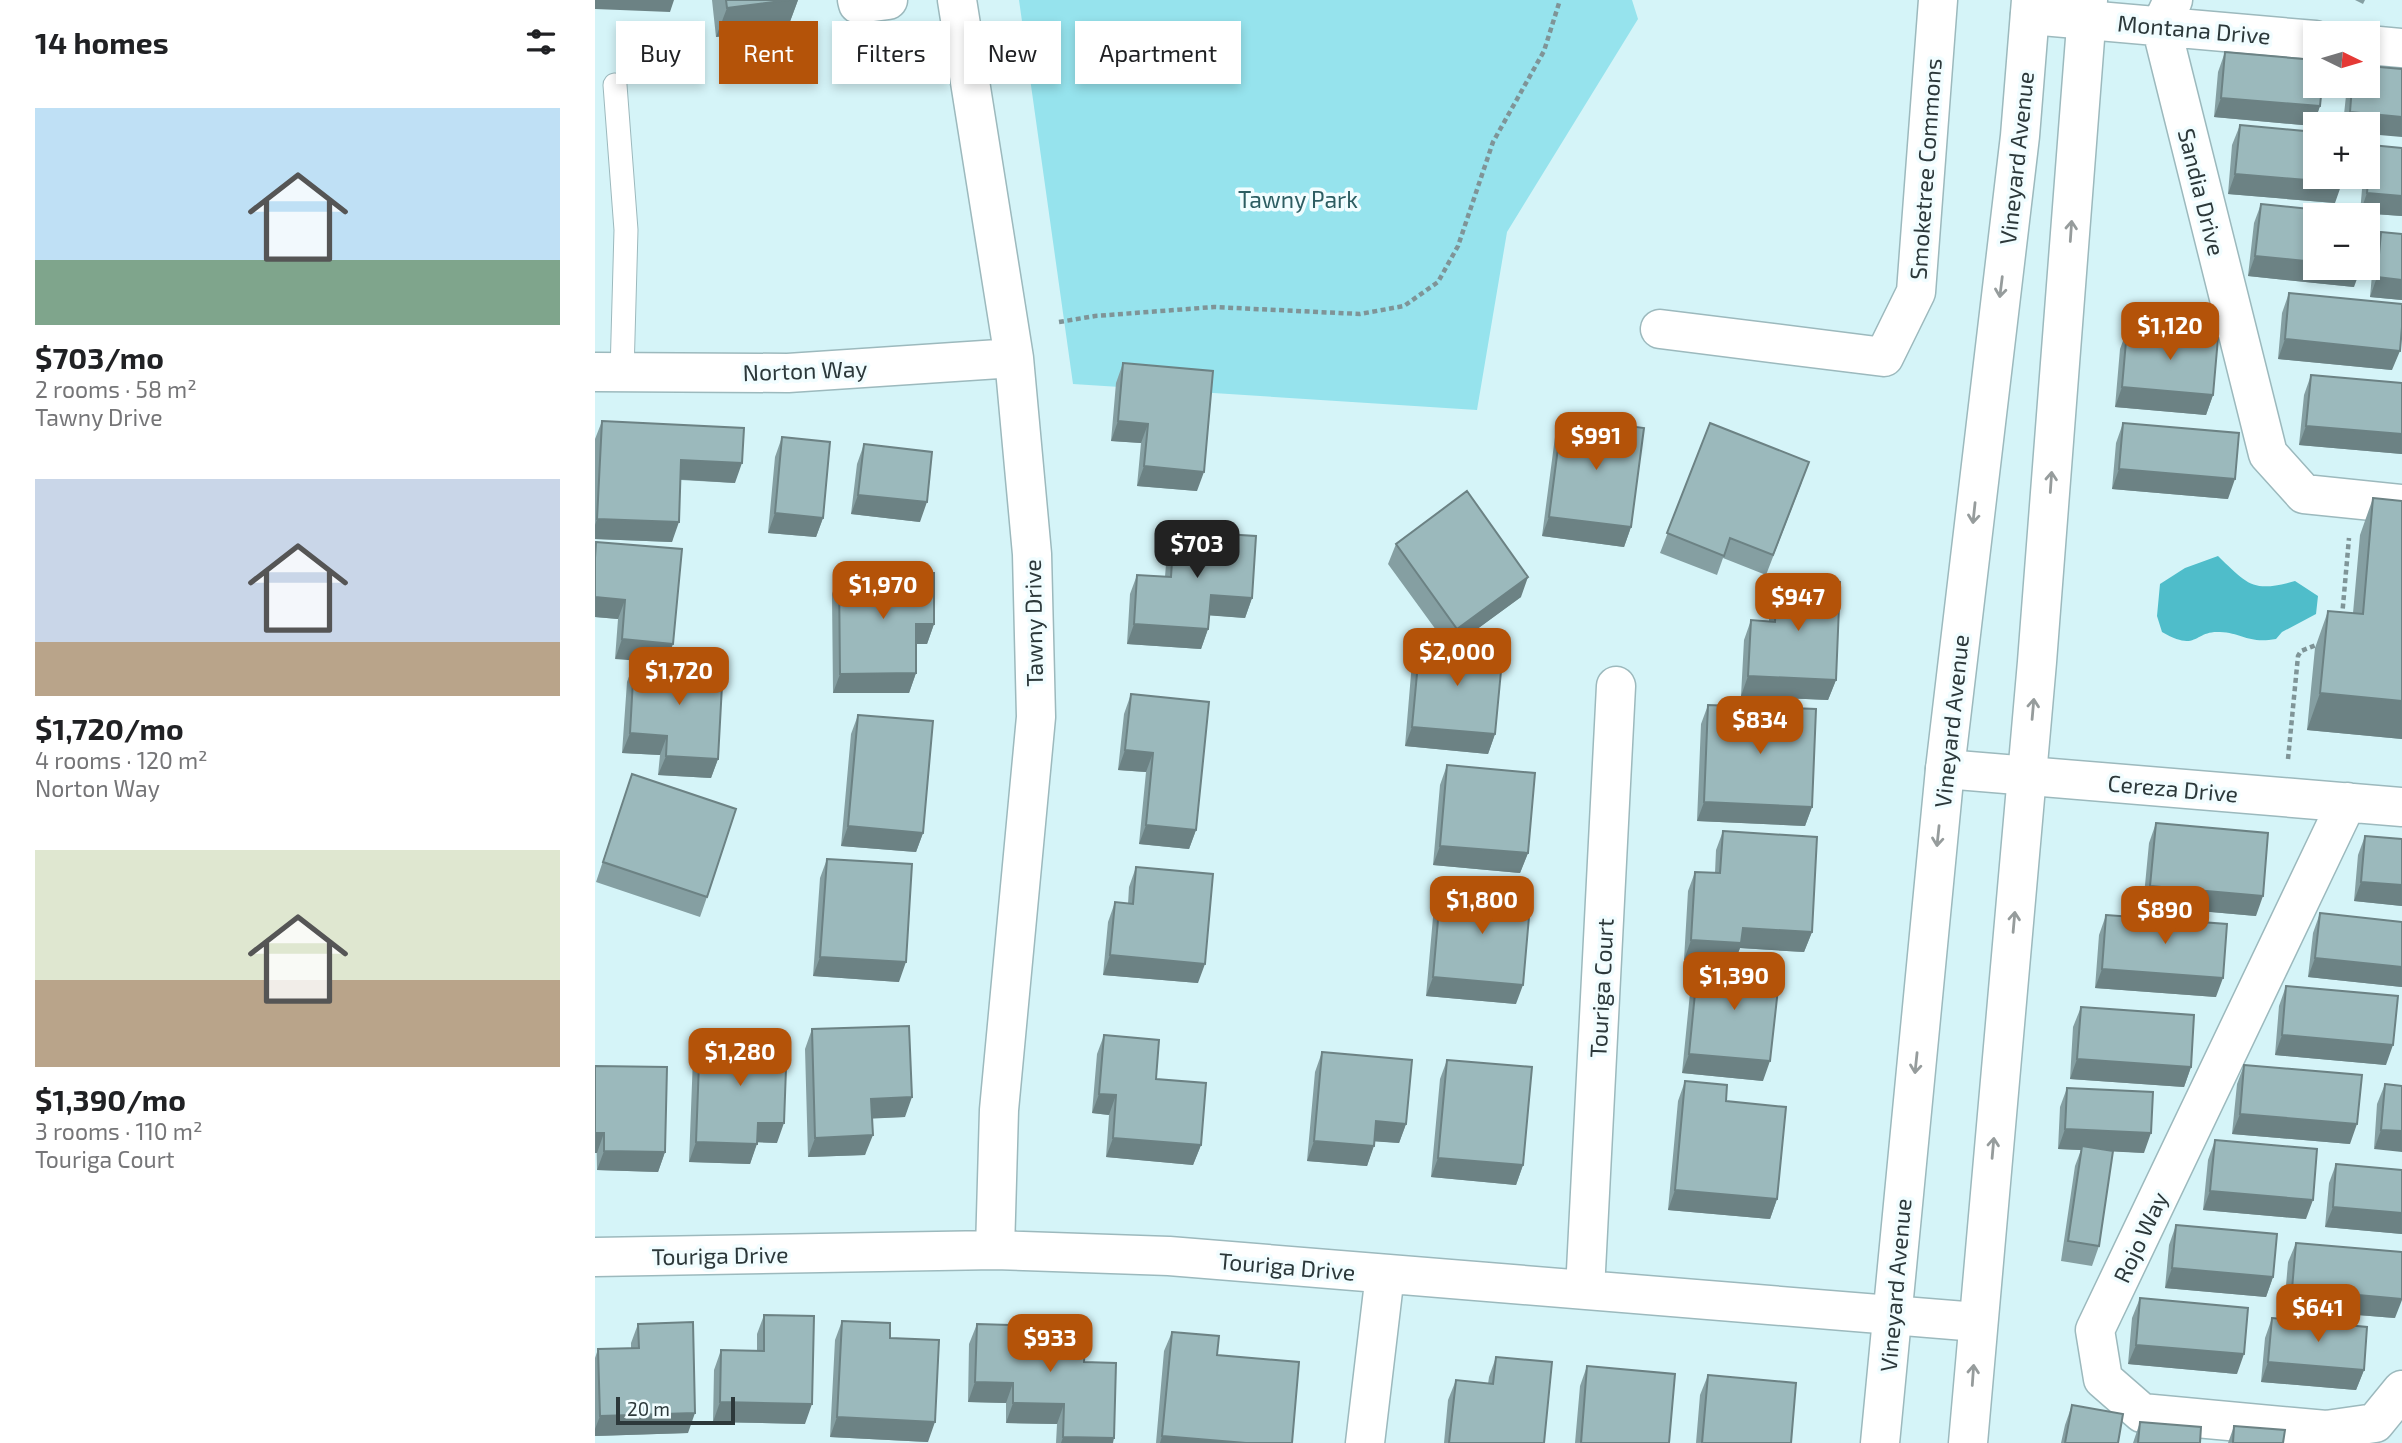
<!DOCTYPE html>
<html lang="en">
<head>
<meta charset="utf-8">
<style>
	:root { --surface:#fff; --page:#f2f2f2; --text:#202124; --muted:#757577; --accent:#b45309 }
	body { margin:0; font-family:"Exo 2",sans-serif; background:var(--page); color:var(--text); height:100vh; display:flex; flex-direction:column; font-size:26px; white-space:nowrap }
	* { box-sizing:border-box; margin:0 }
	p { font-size:23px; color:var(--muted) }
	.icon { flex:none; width:38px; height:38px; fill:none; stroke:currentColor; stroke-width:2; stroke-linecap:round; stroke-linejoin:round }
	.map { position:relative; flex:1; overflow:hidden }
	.details { display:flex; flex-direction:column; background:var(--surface); width:595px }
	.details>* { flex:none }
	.guide { position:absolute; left:21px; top:21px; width:665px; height:63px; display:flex; gap:14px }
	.needle { width:46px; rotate:95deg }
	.fabs { position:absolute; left:1708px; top:21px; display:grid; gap:14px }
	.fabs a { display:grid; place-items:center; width:77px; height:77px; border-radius:0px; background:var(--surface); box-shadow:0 4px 10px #0003; font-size:35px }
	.scale { position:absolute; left:21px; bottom:18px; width:119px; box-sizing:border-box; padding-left:7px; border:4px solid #2c383a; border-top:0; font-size:19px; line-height:24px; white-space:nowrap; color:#2c383a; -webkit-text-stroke:5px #f1fdff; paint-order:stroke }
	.price { position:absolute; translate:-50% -60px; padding:0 16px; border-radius:14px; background:var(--accent); color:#fff; font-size:23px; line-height:46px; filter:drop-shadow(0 2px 4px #0008) }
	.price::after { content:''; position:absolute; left:50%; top:42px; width:21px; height:16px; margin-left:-10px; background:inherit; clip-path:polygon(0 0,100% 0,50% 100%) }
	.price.current { background:#222; color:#fff }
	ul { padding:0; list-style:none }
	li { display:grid; align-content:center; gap:14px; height:371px; padding:0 35px }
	li span { display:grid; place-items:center; height:217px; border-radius:0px; color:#555 }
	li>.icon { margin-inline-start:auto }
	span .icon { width:126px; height:126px; fill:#fffc; stroke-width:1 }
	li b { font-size:30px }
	h2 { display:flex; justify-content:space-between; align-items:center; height:84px; padding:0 35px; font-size:30px }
	.tag { padding:0 24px; border-radius:0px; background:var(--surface); box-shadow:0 4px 10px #0003; font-size:24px; line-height:63px }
	.tag.current { background:var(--accent); color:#fff }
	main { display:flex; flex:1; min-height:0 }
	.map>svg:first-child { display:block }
	.green { fill:#96e3ed }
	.water { fill:#4fbdca }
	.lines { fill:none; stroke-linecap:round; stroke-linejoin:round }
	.service-casing { stroke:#9cb9bd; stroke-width:25 }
	.minor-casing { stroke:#9cb9bd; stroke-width:41 }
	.tertiary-casing { stroke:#9cb9bd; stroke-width:41 }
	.path { stroke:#7f9497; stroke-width:4.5; stroke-dasharray:5 3.5; stroke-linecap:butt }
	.service { stroke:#fff; stroke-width:23 }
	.minor { stroke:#fff; stroke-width:38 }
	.tertiary { stroke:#fff; stroke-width:38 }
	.wall { fill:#859fa2 }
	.shaded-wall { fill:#6c8284 }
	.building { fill:#9bb9bc; stroke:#6c8284; stroke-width:2 }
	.oneway { stroke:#969c9c }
	.labels { text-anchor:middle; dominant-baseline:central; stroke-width:7; stroke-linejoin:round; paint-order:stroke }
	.street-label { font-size:23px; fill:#2c383a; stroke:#f1fdff }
	.park-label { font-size:23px; fill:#2d5d62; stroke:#f1fdff }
</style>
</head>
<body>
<main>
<section class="details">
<h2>14 homes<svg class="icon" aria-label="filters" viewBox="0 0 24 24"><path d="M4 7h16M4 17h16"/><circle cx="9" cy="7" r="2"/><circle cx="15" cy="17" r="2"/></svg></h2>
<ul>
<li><span style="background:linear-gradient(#bfe0f5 70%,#7fa58c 0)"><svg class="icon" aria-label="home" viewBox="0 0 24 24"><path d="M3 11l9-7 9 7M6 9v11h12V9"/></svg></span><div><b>$703/mo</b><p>2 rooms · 58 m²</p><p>Tawny Drive</p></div></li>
<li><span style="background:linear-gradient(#c9d6e8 75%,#b9a48a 0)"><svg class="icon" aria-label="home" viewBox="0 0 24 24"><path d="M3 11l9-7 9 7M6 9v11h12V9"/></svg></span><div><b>$1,720/mo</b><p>4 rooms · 120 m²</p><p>Norton Way</p></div></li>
<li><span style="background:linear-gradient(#dfe7d0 60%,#b9a48a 0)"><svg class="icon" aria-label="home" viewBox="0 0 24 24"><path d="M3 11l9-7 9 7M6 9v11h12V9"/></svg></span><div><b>$1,390/mo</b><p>3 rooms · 110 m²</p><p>Touriga Court</p></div></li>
</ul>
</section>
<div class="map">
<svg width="1807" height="1443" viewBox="0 0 1807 1443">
	<rect width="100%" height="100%" fill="#d5f4f8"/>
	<!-- green -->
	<path class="green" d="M424 0H1037L1043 19 912 232 882 410 478 384Z"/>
	<!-- water -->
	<path class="water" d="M1623 556C1653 585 1658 593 1700 581L1723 596 1721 614 1687 632 1681 639C1653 644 1648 633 1625 632 1599 630 1603 653 1567 632L1562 616 1565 584 1590 568Z"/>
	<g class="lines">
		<defs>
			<path id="service" d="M20 85 31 230 27 373"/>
			<path id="minor" d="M262 0 263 4 293 0
				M362 0 419 358 437 554 441 717 404 1110 400 1250
				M1578 0 1566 26 1673 454 1709 494 1807 504
				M1435 15 1720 40
				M1773 45 1807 48
				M1065 329 1289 357 1321 292 1343 0
				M0 372 193 373 419 358
				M1350 769 1807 807
				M1752 802 1500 1330 1508 1379 1547 1413 1731 1430 1780 1423 1807 1390
				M0 1257 400 1250 574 1256 1382 1322
				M990 1290 1021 686
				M770 1443 790 1274"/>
			<path id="tertiary" d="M1285 1443 1350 769 1425 136 1436 0
				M1373 1443 1442 662 1493 0"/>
		</defs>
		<!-- service casing -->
		<use href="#service" class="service-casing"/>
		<!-- minor casing -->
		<use href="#minor" class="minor-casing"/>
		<!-- tertiary casing -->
		<use href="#tertiary" class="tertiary-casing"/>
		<!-- path -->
		<path class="path" d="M464 322 500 316 619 307 765 314 809 306 843 282 863 246 898 142 949 51 965 0
			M1747 617 1754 538
			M1693 759 1703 656 1706 651 1726 643"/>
		<!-- service -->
		<use href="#service" class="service"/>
		<!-- minor -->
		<use href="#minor" class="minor"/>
		<!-- tertiary -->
		<use href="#tertiary" class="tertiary"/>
	</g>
	<!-- wall -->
	<path class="wall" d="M117 0H203L193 27 121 37Z
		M1760 0H1770L1768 4Z
		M1630 52 1725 106 1718 126 1619 117 1623 72Z
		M1752 86H1773V124H1748Z
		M1645 125 1740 203 1633 194 1637 145Z
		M1776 145 1807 148V216L1765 213 1768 177H1773V154Z
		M1666 204 1759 287 1653 276 1659 223Z
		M1786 232 1807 234V300L1775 297 1779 252Z
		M1694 293 1797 370 1683 359 1687 313Z
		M1532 330 1618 395 1611 415 1520 407 1525 349Z
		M528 363 602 491 542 486 546 443 516 441 521 383Z
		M1716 375 1807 383V454L1704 445 1709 395Z
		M967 417 1036 527 1029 547 947 536 960 437Z
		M7 421 140 483 86 480 77 542 0 539V439Z
		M1115 423 1207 482 1171 575 1128 558 1122 575 1065 553Z
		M1528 423 1633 499 1517 489 1521 443Z
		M187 437 228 518 221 537 173 533 180 457Z
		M269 444 325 522 256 514 262 464Z
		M1778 498 1807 739 1712 730 1720 648 1733 611 1758 613 1765 535Z
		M579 531 657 598 650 618 614 615 613 629 606 649 532 644 535 594 542 575 570 577 572 551Z
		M1 542 87 549 20 659 23 619 0 617V546Z
		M801 544 926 597 860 645 900 734 893 754 810 746 817 662 825 642 852 645 793 564Z
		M244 574 339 624 332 644H321V673L314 693H238L237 594Z
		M1182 579 1241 680 1233 700 1146 696 1149 640 1156 620 1174 621V599Z
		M39 662 123 759 116 778 63 775 65 755 27 753 32 682Z
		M536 694 601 830 594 849 544 844 551 772 523 770 529 714Z
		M1113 705 1217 807 1210 826 1102 821 1106 724Z
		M263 715 328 833 321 852 246 846 256 734Z
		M852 765 933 853 925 873 838 865 845 785Z
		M37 774 112 897 105 917 1 882Z
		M1561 823 1661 916 1548 906 1554 843Z
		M1128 831 1217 932 1209 952 1145 948 1139 963 1089 960 1093 891 1100 872 1120 873 1121 850Z
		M1770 836 1807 839V906L1759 901 1763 855Z
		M232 859 304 982 218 976 225 878Z
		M541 867 603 983 508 975 513 922 520 902 533 904 534 887Z
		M846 886 921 1004 831 996 839 906Z
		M1725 913 1807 922V987L1713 977 1718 933Z
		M1511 915 1621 997 1500 988 1504 935Z
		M1103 963 1168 1081 1087 1073 1096 983Z
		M1691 986 1791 1065 1680 1055 1684 1006Z
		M1486 1007 1596 1067 1589 1087 1475 1079 1478 1027Z
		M217 1029 310 1117 277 1118 270 1155 213 1157 210 1049Z
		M509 1035 561 1079 606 1145 598 1165 511 1157 514 1115 497 1113 502 1054Z
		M105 1037 182 1143 162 1142 155 1164 94 1162 98 1057Z
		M727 1052 811 1124 804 1143 780 1141 772 1166 712 1161 720 1072Z
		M852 1060 928 1165 921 1185 836 1177 845 1079Z
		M1649 1065 1755 1144 1637 1134 1642 1084Z
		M0 1066 70 1152 63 1172 2 1170Z
		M1090 1081 1131 1101 1182 1199 1175 1219 1073 1210 1083 1101Z
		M1790 1084 1807 1086 1779 1149 1782 1104Z
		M1472 1088 1549 1153 1518 1151 1504 1246 1497 1266 1466 1261 1480 1166 1486 1150 1463 1149 1465 1107Z
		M1620 1140 1711 1219 1608 1210 1613 1160Z
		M1741 1164 1807 1170V1234L1730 1227 1734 1183Z
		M1581 1225 1678 1277 1671 1297 1570 1288 1574 1245Z
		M1701 1243 1800 1318 1689 1309 1693 1262Z
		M1545 1298 1642 1374 1533 1364 1537 1318Z
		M169 1315 210 1424 118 1422 119 1370 126 1350 162 1351V1334Z
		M1677 1318 1769 1370 1761 1390 1666 1382 1670 1338Z
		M247 1321 295 1338 333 1442 235 1437 240 1340Z
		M43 1324 93 1433 0 1436V1358L3 1349 36 1348V1343Z
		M382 1324 489 1362 518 1443H461L462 1424 411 1423V1403L373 1402 374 1344Z
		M577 1332 622 1355 697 1443H561L569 1351Z
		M901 1357 949 1443H849L853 1400 861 1380 893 1384 894 1377Z
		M992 1366 1074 1443H980L985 1386Z
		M1113 1375 1196 1443H1101L1105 1395Z
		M1477 1405 1523 1443H1466L1470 1425Z
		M1545 1422 1605 1443H1538Z
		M1639 1426 1688 1443H1633Z"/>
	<!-- shaded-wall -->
	<path class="shaded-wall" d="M0 0H79L75 12 0 9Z
		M194 0H203L193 27 121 37 132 8Z
		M1626 98 1725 106 1718 126 1619 117Z
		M1755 112 1807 117V137L1773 134V124H1750Z
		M1640 174 1747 183 1740 203 1633 194Z
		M1772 193 1807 196V216L1765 213Z
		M1660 256 1720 262V268H1766L1759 287 1653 276Z
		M1782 277 1807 280V300L1775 297Z
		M1690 339 1805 351 1797 370 1683 359Z
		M1527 387 1618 395 1611 415 1520 407Z
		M523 421 553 424 546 443 516 441Z
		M1711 426 1807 434V454L1704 445Z
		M86 460 147 463 140 483 79 479Z
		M549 466 609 472 602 491 542 486Z
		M1524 469 1640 479 1633 499 1517 489Z
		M263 495 332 502 325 522 256 514Z
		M180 513 228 518 221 537 173 533Z
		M954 517 1036 527 1029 547 947 536Z
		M2 519 84 522 77 542 0 539V525Z
		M933 577 926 597 855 649 862 629Z
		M616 595 657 598 650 618 609 615Z
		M0 597 30 600 23 619 0 617Z
		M321 624H339L332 644H314Z
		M539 624 613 629 606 649 532 644Z
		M27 639 78 644 71 663 20 659Z
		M321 673 314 693H238L245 674Z
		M1153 676 1241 680 1233 700 1146 696Z
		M1725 693 1807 701V739L1712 730Z
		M817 727 900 734 893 754 810 746Z
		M35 733 72 736 65 755 27 753Z
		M530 750 558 753 551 772 523 770Z
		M71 756 123 759 116 778 63 775Z
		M1109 802 1217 807 1210 826 1102 821Z
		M551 825 601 830 594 849 544 844Z
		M253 826 328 833 321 852 246 846Z
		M845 846 933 853 925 873 838 865Z
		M1766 882 1807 885V906L1759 901Z
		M1555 886 1668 896 1661 916 1548 906Z
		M1148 928 1217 932 1209 952 1145 948 1139 963 1089 960 1096 940Z
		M515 955 610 964 603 983 508 975Z
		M225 957 311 962 304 982 218 976Z
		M1720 958 1807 967V987L1713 977Z
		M1507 969 1628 978 1621 997 1500 988Z
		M838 977 928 985 921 1004 831 996Z
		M1687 1035 1798 1045 1791 1065 1680 1055Z
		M1094 1054 1175 1061 1168 1081 1087 1073Z
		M1482 1059 1596 1067 1589 1087 1475 1079Z
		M504 1094 521 1095 514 1115 497 1113Z
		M317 1097 310 1117 269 1119 276 1099Z
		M1645 1114 1762 1124 1755 1144 1637 1134Z
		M781 1121 811 1124 804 1143 774 1141Z
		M163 1123H189L182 1143 156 1142Z
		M1470 1129 1556 1133 1549 1153 1487 1150V1146L1486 1150 1463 1149Z
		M1786 1130 1807 1131V1152L1779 1149Z
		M0 1133H9L2 1153H0Z
		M278 1135 270 1155 213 1157 220 1138Z
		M518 1138 606 1145 598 1165 511 1157Z
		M719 1141 779 1146 772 1166 712 1161Z
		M101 1142 162 1144 155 1164 94 1162Z
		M9 1151 70 1152 63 1172 2 1170Z
		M843 1158 928 1165 921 1185 836 1177Z
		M1080 1190 1182 1199 1175 1219 1073 1210Z
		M1615 1191 1718 1200 1711 1219 1608 1210Z
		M1738 1207 1807 1213V1234L1730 1227Z
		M1577 1268 1678 1277 1671 1297 1570 1288Z
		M1697 1289 1807 1299V1300L1800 1318 1689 1309Z
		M1541 1345 1649 1354 1642 1374 1533 1364Z
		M1673 1362 1769 1370 1761 1390 1666 1382Z
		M380 1382 418 1383 411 1403 373 1402Z
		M125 1402 217 1404 210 1424 118 1422Z
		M418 1403 469 1404 462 1424 411 1423Z
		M100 1413 93 1433 0 1436V1429L5 1416Z
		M242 1417 340 1422 333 1442 235 1437Z
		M567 1436 651 1443H565Z
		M468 1437 519 1438 518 1443H466Z"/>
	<!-- building -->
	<path class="building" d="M131 0H194L132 8Z
		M1630 52 1720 60V86H1727L1725 106 1626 98Z
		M1773 66 1807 69V117L1755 112 1757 86H1773Z
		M1645 125 1720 132V177H1747V183L1640 174Z
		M1776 145 1807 148V196L1772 193Z
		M1666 204 1772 215H1720V262L1660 256Z
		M1786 232 1807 234V280L1782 277Z
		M1694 293 1807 304V327L1805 351 1690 339Z
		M1532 330 1623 338 1618 395 1527 387Z
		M528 363 618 371 609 472 549 466 553 424 523 421Z
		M1716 375 1807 383V434L1711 426Z
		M967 417 1049 428 1036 527 954 517Z
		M7 421 149 428 147 463 86 460 84 522 2 519Z
		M1115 423 1214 462 1178 555 1135 538 1129 556 1072 533Z
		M1528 423 1644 433 1640 479 1524 469Z
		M187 437 235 442 228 518 180 513Z
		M269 444 337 452 332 502 263 495Z
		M872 491 933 577 862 629 801 544Z
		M1778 498 1807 501V701L1725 693 1733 611 1768 614Z
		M579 531 661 536 657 598 616 595 613 629 539 624 542 575 576 577Z
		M1 542 87 549 78 644 27 639 30 600 0 597V558Z
		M339 573V624H321V673L245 674 244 574Z
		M1182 579 1245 582 1241 680 1153 676 1156 620 1180 622Z
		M825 642 908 650 900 734 817 727Z
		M39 662 128 667 123 759 71 756 72 736 35 733Z
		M536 694 614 702 601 830 551 825 558 753 530 750Z
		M1113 705 1221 709 1217 807 1109 802Z
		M263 715 338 721 328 833 253 826Z
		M852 765 940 773 933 853 845 846Z
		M37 774 141 809 112 897 8 862Z
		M1561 823 1673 833 1668 896 1555 886Z
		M1128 831 1222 837 1217 932 1148 928 1146 943 1096 940 1100 872 1125 873Z
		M1770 836 1807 839V885L1766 882Z
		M232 859 317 864 311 962 225 957Z
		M541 867 618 874 610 964 515 955 520 902 538 904Z
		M846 886 936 894 928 985 838 977Z
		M1725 913 1807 922V967L1720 958Z
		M1511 915 1632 924 1628 978 1507 969Z
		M1103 963 1185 971 1175 1061 1094 1054Z
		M1691 986 1803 996 1798 1045 1687 1035Z
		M1486 1007 1599 1015 1596 1067 1482 1059Z
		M314 1026 317 1097 276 1099 278 1135 220 1138 217 1029Z
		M509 1035 564 1040 561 1079 611 1083 606 1145 518 1138 521 1095 504 1094Z
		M105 1037 192 1041 189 1123H163L162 1144 101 1142Z
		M727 1052 817 1060 811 1124 781 1121 779 1146 719 1141Z
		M852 1060 937 1067 928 1165 843 1158Z
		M1649 1065 1767 1075 1762 1124 1645 1114Z
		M0 1066 72 1067 70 1152 9 1151V1133H0Z
		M1090 1081 1132 1085 1131 1101 1191 1107 1182 1199 1080 1190Z
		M1790 1084 1807 1086V1131L1786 1130Z
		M1472 1088 1558 1092 1556 1133 1470 1129Z
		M1620 1140 1722 1149 1718 1200 1615 1191Z
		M1487 1146 1518 1151 1504 1246 1473 1241Z
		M1741 1164 1807 1170V1213L1738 1207Z
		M1581 1225 1682 1234 1678 1277 1577 1268Z
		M1701 1243 1807 1252V1299L1697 1289Z
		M1545 1298 1653 1308 1649 1354 1541 1345Z
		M169 1315 219 1316 217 1404 125 1402 126 1350 169 1351Z
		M1677 1318 1772 1327 1769 1370 1673 1362Z
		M247 1321 295 1323V1338L344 1340 340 1422 242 1417Z
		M98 1322 100 1413 5 1416 3 1349 44 1348 43 1324Z
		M382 1324 491 1327 489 1362 521 1363 519 1438 468 1437 469 1404 418 1403V1383L380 1382Z
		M577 1332 624 1336 622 1355 704 1362 697 1443H651L567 1436Z
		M901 1357 957 1362 949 1443H854L861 1380 898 1384Z
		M992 1366 1080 1374 1074 1443H986Z
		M1113 1375 1201 1383 1196 1443H1107Z
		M1477 1405 1528 1414 1523 1443H1470Z
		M1545 1422 1606 1427 1605 1443H1543Z
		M1639 1426 1690 1430 1688 1443H1638Z"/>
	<!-- one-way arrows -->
	<defs><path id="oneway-shaft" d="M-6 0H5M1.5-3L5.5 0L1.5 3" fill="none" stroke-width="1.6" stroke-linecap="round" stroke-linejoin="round" transform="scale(1.75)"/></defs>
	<g class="oneway">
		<use href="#oneway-shaft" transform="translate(1476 231) rotate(-86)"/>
		<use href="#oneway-shaft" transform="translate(1406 287) rotate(97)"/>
		<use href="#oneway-shaft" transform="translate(1456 482) rotate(-86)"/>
		<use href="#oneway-shaft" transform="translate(1379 513) rotate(96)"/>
		<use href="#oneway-shaft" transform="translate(1438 709) rotate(-85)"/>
		<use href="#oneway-shaft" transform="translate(1343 836) rotate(96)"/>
		<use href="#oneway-shaft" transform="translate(1419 922) rotate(-85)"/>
		<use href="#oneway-shaft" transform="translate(1321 1063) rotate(96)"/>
		<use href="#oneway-shaft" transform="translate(1398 1148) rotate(-85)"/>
		<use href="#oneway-shaft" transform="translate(1378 1375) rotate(-86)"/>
	</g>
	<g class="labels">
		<!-- street labels -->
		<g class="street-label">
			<text transform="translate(1599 29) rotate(5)">Montana Drive</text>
			<text transform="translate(1421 158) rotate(-84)">Vineyard Avenue</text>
			<text transform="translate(1330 169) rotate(-86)">Smoketree Commons</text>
			<text transform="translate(1607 192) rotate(76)">Sandia Drive</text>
			<text transform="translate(210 370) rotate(-2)">Norton Way</text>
			<text transform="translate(438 623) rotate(-91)">Tawny Drive</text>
			<text transform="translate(1356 721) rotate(-84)">Vineyard Avenue</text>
			<text transform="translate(1578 788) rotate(5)">Cereza Drive</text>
			<text transform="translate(1006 988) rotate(-87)">Touriga Court</text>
			<text transform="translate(1545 1237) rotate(-65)">Rojo Way</text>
			<text transform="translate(125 1255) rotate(-1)">Touriga Drive</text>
			<text transform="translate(692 1266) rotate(5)">Touriga Drive</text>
			<text transform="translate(1300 1285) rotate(-85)">Vineyard Avenue</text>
		</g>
		<!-- park labels -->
		<g class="park-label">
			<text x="703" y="199">Tawny Park</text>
		</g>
	</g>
</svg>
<div class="fabs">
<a><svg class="needle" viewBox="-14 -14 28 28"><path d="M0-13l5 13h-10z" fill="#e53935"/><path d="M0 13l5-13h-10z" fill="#757577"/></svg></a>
<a>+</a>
<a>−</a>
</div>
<div class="scale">20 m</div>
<b class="price" style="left:1575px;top:362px">$1,120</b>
<b class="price" style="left:1001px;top:472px">$991</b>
<b class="price current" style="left:602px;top:580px">$703</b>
<b class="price" style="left:288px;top:621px">$1,970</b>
<b class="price" style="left:1203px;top:633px">$947</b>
<b class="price" style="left:862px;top:688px">$2,000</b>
<b class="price" style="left:84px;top:707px">$1,720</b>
<b class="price" style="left:1165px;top:756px">$834</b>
<b class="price" style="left:887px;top:936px">$1,800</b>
<b class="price" style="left:1570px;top:946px">$890</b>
<b class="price" style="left:1139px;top:1012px">$1,390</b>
<b class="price" style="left:145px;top:1088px">$1,280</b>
<b class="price" style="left:1723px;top:1344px">$641</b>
<b class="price" style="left:455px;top:1374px">$933</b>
<div class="guide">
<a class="tag">Buy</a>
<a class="tag current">Rent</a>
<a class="tag">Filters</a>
<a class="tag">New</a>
<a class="tag">Apartment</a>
</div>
</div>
</main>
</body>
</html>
